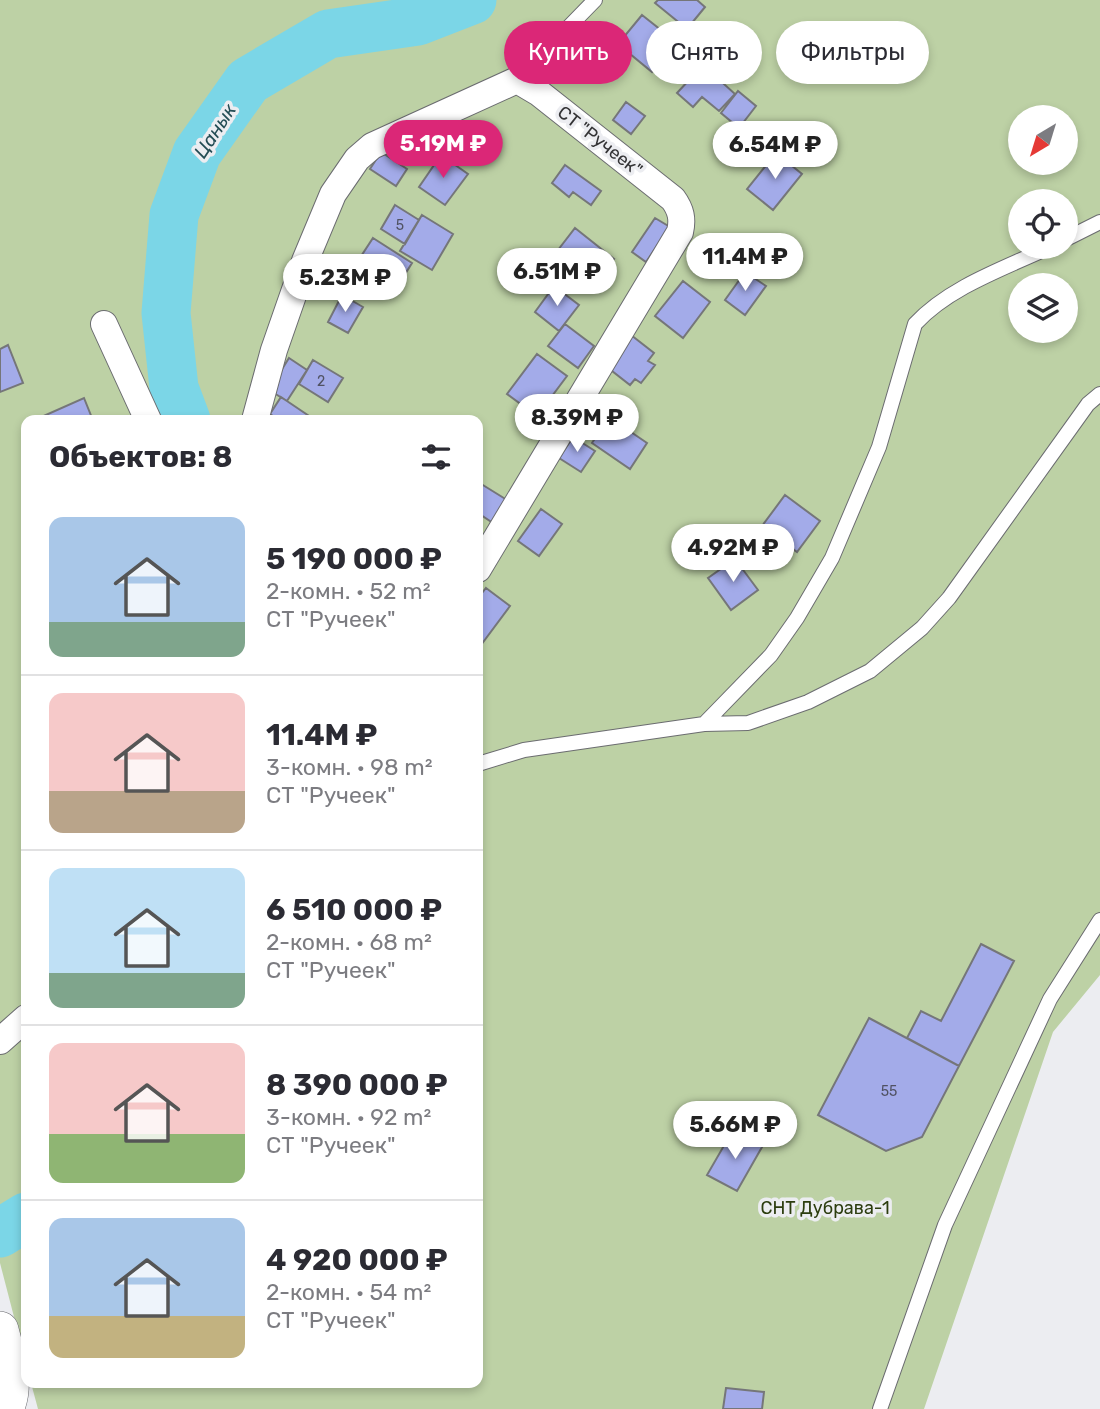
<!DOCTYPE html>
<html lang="ru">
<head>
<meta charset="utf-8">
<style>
	:root { --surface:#fff; --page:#f2f2f3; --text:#2b2b33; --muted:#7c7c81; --line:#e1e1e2; --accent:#db2777 }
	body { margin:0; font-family:Rubik,sans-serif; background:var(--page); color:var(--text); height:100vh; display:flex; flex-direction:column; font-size:26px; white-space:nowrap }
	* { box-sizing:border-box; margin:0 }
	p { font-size:23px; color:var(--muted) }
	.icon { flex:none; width:38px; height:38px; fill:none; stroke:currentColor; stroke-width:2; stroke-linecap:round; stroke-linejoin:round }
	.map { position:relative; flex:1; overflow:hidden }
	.panel { position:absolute; left:21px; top:415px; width:462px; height:973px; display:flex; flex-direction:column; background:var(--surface); border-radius:14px; box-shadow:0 4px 10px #0003 }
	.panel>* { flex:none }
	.banner { position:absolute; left:504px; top:21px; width:490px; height:63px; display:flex; gap:14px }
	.needle { width:46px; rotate:218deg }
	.tools { position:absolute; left:1008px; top:105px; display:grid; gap:14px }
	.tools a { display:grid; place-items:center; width:70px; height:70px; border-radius:50%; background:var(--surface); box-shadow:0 4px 10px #0003; font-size:35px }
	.price { position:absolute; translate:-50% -60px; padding:0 16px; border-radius:24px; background:#fff; color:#222; font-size:23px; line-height:46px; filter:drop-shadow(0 2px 4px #0008) }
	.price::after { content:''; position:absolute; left:50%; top:42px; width:21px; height:16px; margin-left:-10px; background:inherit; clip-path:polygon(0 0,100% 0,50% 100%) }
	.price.selected { background:var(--accent); color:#fff }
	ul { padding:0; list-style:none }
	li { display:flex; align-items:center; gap:21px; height:175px; padding:0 28px }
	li+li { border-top:2px solid var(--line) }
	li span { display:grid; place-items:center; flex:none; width:196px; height:140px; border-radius:14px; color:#555 }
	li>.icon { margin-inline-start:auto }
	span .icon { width:84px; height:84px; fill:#fffc; stroke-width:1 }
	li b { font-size:30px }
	h2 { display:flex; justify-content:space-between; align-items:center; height:84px; padding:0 28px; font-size:30px }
	.tag { padding:0 24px; border-radius:32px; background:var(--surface); box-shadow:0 4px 10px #0003; font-size:24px; line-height:63px }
	.tag.selected { background:var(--accent); color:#fff }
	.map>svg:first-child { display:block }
	.green { fill:#bdd1a5; fill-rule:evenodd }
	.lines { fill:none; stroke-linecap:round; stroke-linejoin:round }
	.river { stroke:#7bd6e7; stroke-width:49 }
	.building { fill:#a3abe9; stroke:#757679; stroke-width:2 }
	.lane-casing { stroke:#6b6c70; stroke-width:16 }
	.street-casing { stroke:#6b6c70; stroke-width:28 }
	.secondary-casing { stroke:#6b6c70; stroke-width:38 }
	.lane { stroke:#fff; stroke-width:14 }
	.street { stroke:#fff; stroke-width:26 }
	.secondary { stroke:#fff; stroke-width:37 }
	.labels { text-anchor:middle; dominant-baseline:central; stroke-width:7; stroke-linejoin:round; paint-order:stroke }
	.number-label { font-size:14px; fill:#505263 }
	.street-label { font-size:18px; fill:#343436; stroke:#ecedf1 }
	.park-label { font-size:18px; fill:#2c3d0f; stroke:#ecedf1 }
	.water-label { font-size:19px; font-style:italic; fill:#244d55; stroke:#ecedf1 }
</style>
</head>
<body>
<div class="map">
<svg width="1100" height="1409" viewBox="0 0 1100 1409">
	<rect width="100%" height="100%" fill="#ecedf1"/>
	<!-- green -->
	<path class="green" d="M0 0H1100V975L1053 1032 924 1409H38L31 1383 478 1382V420H26V1363L0 1263ZM1020 117H1066V163H1020ZM1020 201H1066V247H1020ZM1020 285H1066V331H1020Z"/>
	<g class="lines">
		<!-- river -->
		<path class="river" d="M186 420 174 388 166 313 174 215 197 153 248 81 328 34 418 21 472 0
			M0 1233 26 1217"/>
	</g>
	<!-- building -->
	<path class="building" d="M658 0H697L705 7 687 29 655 3Z
		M642 15 676 42 652 72 618 44Z
		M703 65 735 94 719 111 702 97 693 107 677 93Z
		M738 91 756 106 739 128 721 113Z
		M626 102 645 116 631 134 613 120Z
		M381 152 407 169 396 186 370 169Z
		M776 153 802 174 773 210 747 189Z
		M441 155 468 174 445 205 419 187Z
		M565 165 601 191 591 205 573 192 569 197 552 183Z
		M395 205 419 220 405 244 381 229Z
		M422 215 453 234 432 270 400 251Z
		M655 218 670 227 646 262 632 252Z
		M575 228 614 259 597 280 558 250Z
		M373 238 412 263 392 295 352 270Z
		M745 272 766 286 745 315 725 300Z
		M683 281 710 302 683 338 655 316Z
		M554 286 579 305 559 331 535 312Z
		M342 295 363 307 348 333 328 322Z
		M565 324 594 346 578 368 548 346Z
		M631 335 654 353 648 361 655 365 641 383 635 379 630 385 607 367Z
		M8 345 23 383 0 392V349Z
		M537 354 567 376 537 416 507 394Z
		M289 358 307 370 287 401 269 390Z
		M313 360 343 378 328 402 299 384Z
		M281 397 315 420H279L270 414Z
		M84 398 92 418 40 420 39 418Z
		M609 417 647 443 630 469 592 443Z
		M573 437 595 451 581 472 559 458Z
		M478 482 507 500 493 523 478 513Z
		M785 495 820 521 797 552 762 526Z
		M541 509 562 524 539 556 518 541Z
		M735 559 758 590 731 610 708 578Z
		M486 588 510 606 478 649V598Z
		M981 944 1014 961 959 1066 907 1038 921 1011 941 1021Z
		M869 1018 959 1066 922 1137 886 1151 818 1115Z
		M733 1130 762 1147 737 1191 707 1175Z
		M726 1388 764 1392 762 1409H723Z"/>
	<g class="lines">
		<defs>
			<path id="lane" d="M517 80 595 0
				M1066 239 1100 222
				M704 724 771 655 797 618 832 558 879 447 915 324C949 287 1005 268 1050 247
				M478 764 524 750 704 724 748 723 808 702 870 671 922 628 949 598 1088 404 1100 394
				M880 1409 945 1225 1050 999 1100 920"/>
			<path id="street" d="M104 324 148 420
				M255 420 274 350 305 261 333 194 357 159 372 146 517 80 539 93 673 199C681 210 683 219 680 232L478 569
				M0 1041 26 1018"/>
			<path id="secondary" d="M0 1330C6 1354 17 1384 5 1409"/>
		</defs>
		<!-- lane casing -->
		<use href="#lane" class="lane-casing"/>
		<!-- street casing -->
		<use href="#street" class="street-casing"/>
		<!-- secondary casing -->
		<use href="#secondary" class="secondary-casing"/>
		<!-- lane -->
		<use href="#lane" class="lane"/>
		<!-- street -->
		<use href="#street" class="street"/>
		<!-- secondary -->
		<use href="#secondary" class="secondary"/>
	</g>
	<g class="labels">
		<!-- number labels -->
		<g class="number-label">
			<text x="400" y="225">5</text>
			<text x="321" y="381">2</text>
			<text x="889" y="1091">55</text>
		</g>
		<!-- street labels -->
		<g class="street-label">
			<text transform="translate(600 141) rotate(38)">СТ "Ручеек"</text>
		</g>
		<!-- park labels -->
		<g class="park-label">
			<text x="825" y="1208">СНТ Дубрава-1</text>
		</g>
		<!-- water labels -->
		<g class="water-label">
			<text transform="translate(215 131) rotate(-57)">Цанык</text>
		</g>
	</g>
</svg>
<div class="tools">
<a><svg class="needle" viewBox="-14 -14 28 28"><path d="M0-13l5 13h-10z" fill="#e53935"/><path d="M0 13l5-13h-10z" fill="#7c7c81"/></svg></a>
<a><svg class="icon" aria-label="locate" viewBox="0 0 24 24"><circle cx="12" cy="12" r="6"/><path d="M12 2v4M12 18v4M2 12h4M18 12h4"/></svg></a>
<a><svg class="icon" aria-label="layers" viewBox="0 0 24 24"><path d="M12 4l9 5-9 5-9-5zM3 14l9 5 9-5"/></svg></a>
</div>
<b class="price selected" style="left:443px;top:180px">5.19M ₽</b>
<b class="price" style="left:775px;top:181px">6.54M ₽</b>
<b class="price" style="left:745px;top:293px">11.4M ₽</b>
<b class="price" style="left:557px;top:308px">6.51M ₽</b>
<b class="price" style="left:345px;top:314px">5.23M ₽</b>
<b class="price" style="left:577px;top:454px">8.39M ₽</b>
<b class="price" style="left:733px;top:584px">4.92M ₽</b>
<b class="price" style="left:735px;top:1161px">5.66M ₽</b>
<div class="banner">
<a class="tag selected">Купить</a>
<a class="tag">Снять</a>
<a class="tag">Фильтры</a>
</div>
<section class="panel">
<h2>Объектов: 8<svg class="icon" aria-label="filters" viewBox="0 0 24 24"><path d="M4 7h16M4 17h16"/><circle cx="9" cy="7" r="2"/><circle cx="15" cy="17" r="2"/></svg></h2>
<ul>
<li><span style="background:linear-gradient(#a9c7e8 75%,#7fa58c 0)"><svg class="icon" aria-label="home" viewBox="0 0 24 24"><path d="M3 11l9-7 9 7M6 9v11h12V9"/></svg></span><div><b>5 190 000 ₽</b><p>2-комн. · 52 m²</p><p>СТ &quot;Ручеек&quot;</p></div></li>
<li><span style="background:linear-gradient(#f6c9c9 70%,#b9a48a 0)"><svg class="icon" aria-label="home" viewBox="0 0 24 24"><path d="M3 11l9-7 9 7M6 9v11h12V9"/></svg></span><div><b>11.4M ₽</b><p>3-комн. · 98 m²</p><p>СТ &quot;Ручеек&quot;</p></div></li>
<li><span style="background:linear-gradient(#bfe0f5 75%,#7fa58c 0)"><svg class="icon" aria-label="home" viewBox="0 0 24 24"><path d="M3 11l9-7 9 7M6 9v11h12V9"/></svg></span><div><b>6 510 000 ₽</b><p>2-комн. · 68 m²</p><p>СТ &quot;Ручеек&quot;</p></div></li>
<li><span style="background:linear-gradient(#f6c9c9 65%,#8fb573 0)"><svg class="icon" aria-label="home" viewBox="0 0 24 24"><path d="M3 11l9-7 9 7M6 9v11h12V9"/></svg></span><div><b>8 390 000 ₽</b><p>3-комн. · 92 m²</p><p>СТ &quot;Ручеек&quot;</p></div></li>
<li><span style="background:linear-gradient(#a9c7e8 70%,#c2b280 0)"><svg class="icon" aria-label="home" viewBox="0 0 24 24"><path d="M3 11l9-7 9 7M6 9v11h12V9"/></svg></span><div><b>4 920 000 ₽</b><p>2-комн. · 54 m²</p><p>СТ &quot;Ручеек&quot;</p></div></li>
</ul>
</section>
</div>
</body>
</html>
